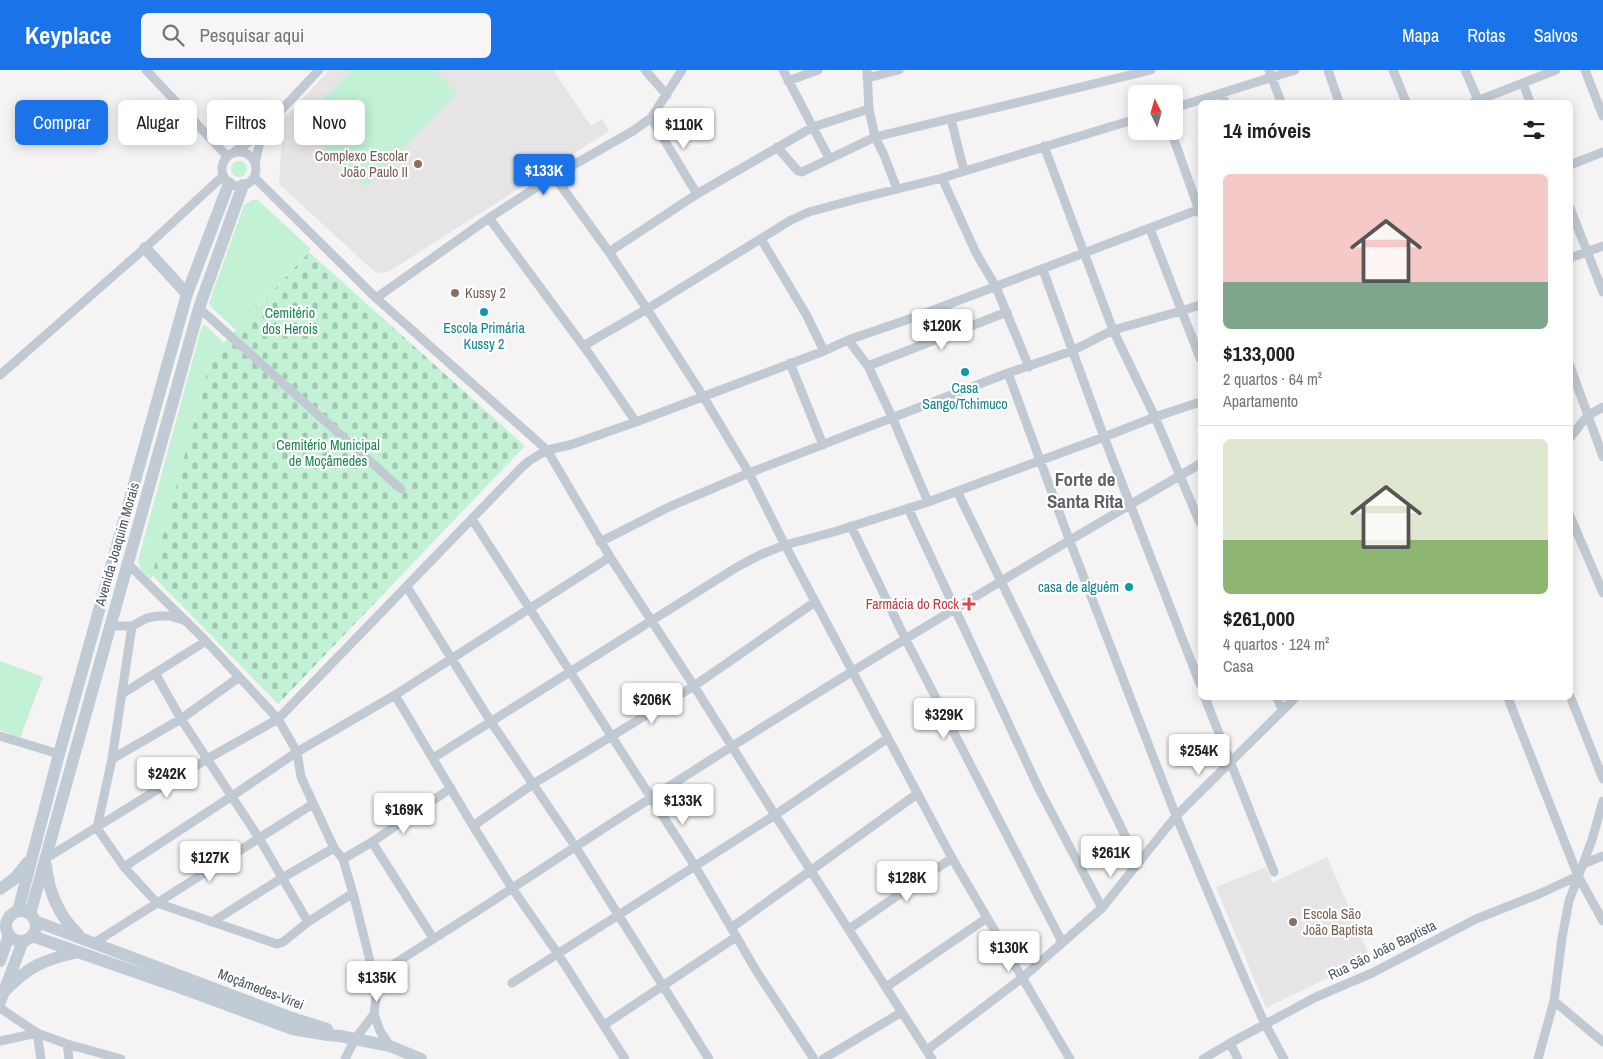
<!DOCTYPE html>
<html lang="pt">
<head>
<meta charset="utf-8">
<style>
	:root { --surface:#fff; --page:#f6f6f6; --text:#202124; --muted:#757577; --line:#e0e0e0; --accent:#1a73e8 }
	body { margin:0; font-family:"Archivo Narrow",sans-serif; background:var(--page); color:var(--text); height:100vh; display:flex; flex-direction:column; font-size:19px; white-space:nowrap }
	* { box-sizing:border-box; margin:0 }
	p { font-size:16px; color:var(--muted) }
	.icon { flex:none; width:28px; height:28px; fill:none; stroke:currentColor; stroke-width:2; stroke-linecap:round; stroke-linejoin:round }
	.map { position:relative; flex:1; overflow:hidden }
	.details { position:absolute; left:1198px; top:30px; width:375px; height:600px; display:flex; flex-direction:column; background:var(--surface); border-radius:8px; box-shadow:0 2px 12px #0003 }
	.details>* { flex:none }
	.top-card { position:absolute; left:15px; top:30px; width:475px; height:45px; display:flex; gap:10px }
	.needle { width:32px; rotate:355deg }
	.buttons { position:absolute; left:1128px; top:15px; display:grid; gap:10px }
	.buttons a { display:grid; place-items:center; width:55px; height:55px; border-radius:8px; background:var(--surface); box-shadow:0 2px 12px #0003; font-size:25px }
	.price { position:absolute; translate:-50% -42px; padding:0 11px; border-radius:5px; background:#fff; color:#222; font-size:16px; line-height:32px; filter:drop-shadow(0 1px 2px #0008) }
	.price::after { content:''; position:absolute; left:50%; top:30px; width:15px; height:11px; margin-left:-8px; background:inherit; clip-path:polygon(0 0,100% 0,50% 100%) }
	.price.active { background:var(--accent); color:#fff }
	ul { padding:0; list-style:none }
	li { display:grid; align-content:center; gap:10px; height:265px; padding:0 25px }
	li+li { border-top:1px solid var(--line) }
	li span { display:grid; place-items:center; height:155px; border-radius:8px; color:#555 }
	li>.icon { margin-inline-start:auto }
	span .icon { width:90px; height:90px; fill:#fffc; stroke-width:1 }
	li b { font-size:21px }
	h2 { display:flex; justify-content:space-between; align-items:center; height:60px; padding:0 25px; font-size:21px }
	.chip { padding:0 18px; border-radius:8px; background:var(--surface); box-shadow:0 2px 12px #0003; font-size:18px; line-height:45px }
	.chip.active { background:var(--accent); color:#fff }
	header { display:flex; align-items:center; gap:30px; box-sizing:border-box; height:70px; padding:0 25px; background:var(--accent); color:#fff }
	header strong { font-size:24px }
	nav { display:flex; gap:28px; margin-inline-start:auto; font-size:18px }
	.search { width:350px; height:45px; background:var(--page); display:flex; align-items:center; gap:12px; box-sizing:border-box; padding:0 18px; border-radius:8px; color:var(--muted); font-size:19px }
	.map>svg:first-child { display:block }
	.education { fill:#e6e4e5 }
	.green { fill:#c3f1d5 }
	.cemetery { fill:url(#cemetery-stones) }
	.lines { fill:none; stroke-linecap:round; stroke-linejoin:round }
	.street { stroke:#c1cad2; stroke-width:9 }
	.secondary { stroke:#c1cbd6; stroke-width:12 }
	.education-dot { fill:#8d6e63; stroke:#fff; stroke-width:2 }
	.culture-dot { fill:#0f9aa8; stroke:#fff; stroke-width:2 }
	.health-dot { fill:#e0444e; stroke:#fff; stroke-width:2 }
	.labels { text-anchor:middle; dominant-baseline:central; stroke-width:4.5; stroke-linejoin:round; paint-order:stroke }
	.education-label { font-size:14px; fill:#785e54; stroke:#fff; text-anchor:start }
	.park-label { font-size:14px; fill:#17864f; stroke:#fff }
	.culture-label { font-size:14px; fill:#0d838f; stroke:#fff }
	.street-label { font-size:14px; fill:#4a5661; stroke:#fff }
	.health-label { font-size:14px; fill:#be3a42; stroke:#fff; text-anchor:end }
	.district-label { font-size:19px; font-weight:bold; fill:#5f6368; stroke:#fff }
</style>
</head>
<body>
<header>
<strong>Keyplace</strong>
<div class="search"><svg class="icon" aria-label="search" viewBox="0 0 24 24"><circle cx="10" cy="10" r="6"/><path d="M15 15l6 6"/></svg>Pesquisar aqui</div>
<nav><a>Mapa</a><a>Rotas</a><a>Salvos</a></nav>
</header>
<div class="map">
<svg width="1603" height="989" viewBox="0 0 1603 989">
	<defs>
		<pattern id="cemetery-stones" width="16" height="16" patternUnits="userSpaceOnUse" patternTransform="scale(1.25)"><rect width="16" height="16" fill="#c3f1d5"/><path d="M2 7V4a2 2 0 0 1 4 0v3zM10 15v-3a2 2 0 0 1 4 0v3z" fill="#a0c6b0"/></pattern>
	</defs>
	<rect width="100%" height="100%" fill="#f5f3f3"/>
	<!-- education -->
	<path class="education" d="M329 0H553L591 56 602 49 609 61 388 202 376 203 279 114 283 50Z
		M1327 787 1370 887 1266 938 1216 817 1266 797 1272 813Z"/>
	<!-- green -->
	<path class="green" d="M351 0H434L457 23 366 117 299 54Z
		M231 99a8 8 0 1 1 16 0a8 8 0 1 1-16 0Z
		M252 130H258L311 179 236 260 212 238 209 233 244 135Z
		M204 254 224 273 212 286 151 509 141 500 138 491 201 259Z
		M0 591 43 607 20 668 0 660Z"/>
	<!-- cemetery -->
	<path class="cemetery" d="M309 182 525 376 278 634 152 505 212 286Z"/>
	<g class="lines">
		<!-- street -->
		<path class="street" d="M146 0 227 86
			M645 0 667 25
			M783 0 829 88
			M867 0 869 39 875 67 884 85 897 119
			M1269 0 1281 32
			M1328 0 1339 32
			M1393 0 1406 32
			M1465 0 1479 32
			M1585 0 1603 46
			M867 8 899 0
			M788 11 818 0
			M1523 13 1530 32
			M1221 23 1225 32
			M1474 32 1556 0
			M1174 38 1295 0
			M651 48 697 124
			M951 49 964 101
			M267 55 319 0
			M1171 61 1200 143
			M1044 76 1113 260 1155 347 1200 453
			M777 77 798 101 802 102 875 67 1151 0
			M234 82 249 72 267 55 259 76 255 93
			M222 99a17 17 0 1 1 34 0a17 17 0 1 1-34 0Z
			M1570 95 1603 82
			M554 106 609 182 647 239 703 326 749 403 785 475 952 788 1070 989
			M254 107 376 228 547 380 610 487 694 616 775 745 932 989
			M942 108 976 183 996 217 1029 297
			M1570 138 1603 222
			M489 148 590 285 636 352
			M1150 159 1200 288
			M761 169 807 246 824 281
			M609 182 697 124 813 57 869 39
			M1570 188 1603 176
			M1043 200 1104 367 1200 614
			M376 228 489 148 554 106 633 61 651 48 682 0
			M199 238 401 419
			M848 270 868 296 893 349 928 432
			M583 276 647 239 791 150 809 142 853 130 942 108 1136 49
			M790 293 823 375
			M868 296 1007 242
			M1570 296 1603 387
			M1008 303 1069 469 1176 746 1246 912 1265 954 1284 989
			M0 305 145 178 223 106
			M1570 368 1587 346 1603 337
			M957 421 1138 792
			M908 438 1039 719 1102 838
			M1570 446 1603 523
			M472 449 695 796 757 902 814 989
			M851 456 905 568 1062 872
			M600 472 669 437 749 403 1008 303 1072 281 1113 260 1181 241 1200 235
			M127 493 206 571 278 649 521 398 529 391 547 380 570 375 636 352 824 281 848 270 915 247 1200 139
			M407 517 491 652 575 776 709 989
			M110 556H132L147 548 158 546H170L183 550
			M132 556 112 689 97 758 124 797 157 833 277 874 283 872 308 852 353 823
			M155 603 181 649 259 768 308 852
			M122 624 206 571
			M395 625 473 756 512 818 558 884 625 989
			M1570 626 1603 709
			M1205 628 1274 802
			M1277 628 1282 639
			M1508 628 1578 806 1603 851
			M0 666 59 684
			M433 688 737 497 760 485 785 475 837 461 928 432 1104 367 1155 347 1200 332
			M112 689 181 649 238 608
			M473 756 533 714 694 616 815 532
			M372 772 433 868
			M45 789 207 689 278 649 297 682 301 707 334 778 343 789 354 827 377 919 374 944
			M343 789 372 772 451 718
			M1583 794 1603 786
			M124 797 232 726 297 682 395 625 610 487
			M212 852 282 808 334 778
			M731 858 917 724
			M849 859 952 788
			M94 873 313 734
			M374 907C421 876 468 848 514 817 738 669 967 529 1200 394
			M512 913 775 745 888 668
			M886 917 987 848
			M1554 931 1603 972
			M0 938 37 963 67 974 121 989
			M604 955 736 867
			M37 963 41 989
			M0 971 37 963
			M1230 973 1238 989
			M67 974 69 989
			M927 980 1022 908 1102 838 1176 746 1295 628
			M345 989 355 969 374 944 380 961 390 976
			M823 989 902 942
			M1203 989 1230 973 1316 927 1372 903 1476 849 1539 824 1578 806
			M1538 989 1554 931 1562 868 1569 831 1592 770 1603 731"/>
		<!-- secondary -->
		<path class="secondary" d="M145 178 187 224
			M46 796C49 823 58 845 78 864
			M0 819 14 809 28 792
			M6 856a15 15 0 1 1 30 0a15 15 0 1 1-30 0Z
			M18 841 59 684 187 224 229 113
			M30 844 199 238 243 115
			M35 851 292 948 327 959
			M32 866 187 920 292 959 328 965 340 966 390 976 421 989
			M0 891 9 865
			M3 923C28 896 43 890 78 882
			M0 932 23 871"/>
	</g>
	<!-- markers -->
	<g class="education-dot">
		<circle cx="418" cy="94" r="5"/>
		<circle cx="455" cy="223" r="5"/>
		<circle cx="1293" cy="852" r="5"/>
	</g>
	<g class="culture-dot">
		<circle cx="484" cy="242" r="5"/>
		<circle cx="965" cy="302" r="5"/>
		<circle cx="1129" cy="517" r="5"/>
	</g>
	<path class="health-dot" d="M966.5 526.5h5v5h5v5h-5v5h-5v-5h-5v-5h5z"/>
	<g class="labels">
		<!-- education labels -->
		<g class="education-label">
			<text x="408" y="86" text-anchor="end">Complexo Escolar<tspan x="408" dy="16">João Paulo II</tspan></text>
			<text x="465" y="223">Kussy 2</text>
			<text x="1303" y="844">Escola São<tspan x="1303" dy="16">João Baptista</tspan></text>
		</g>
		<!-- park labels -->
		<g class="park-label">
			<text x="290" y="243">Cemitério<tspan x="290" dy="16">dos Herois</tspan></text>
			<text x="328" y="375">Cemitério Municipal<tspan x="328" dy="16">de Moçâmedes</tspan></text>
		</g>
		<!-- culture labels -->
		<g class="culture-label">
			<text x="484" y="258">Escola Primária<tspan x="484" dy="16">Kussy 2</tspan></text>
			<text x="965" y="318">Casa<tspan x="965" dy="16">Sango/Tchimuco</tspan></text>
			<text x="1119" y="517" text-anchor="end">casa de alguém</text>
		</g>
		<!-- street labels -->
		<g class="street-label">
			<text transform="translate(117 474) rotate(-74)">Avenida Joaquim Morais</text>
			<text transform="translate(1382 880) rotate(-26)">Rua São João Baptista</text>
			<text transform="translate(261 919) rotate(21)">Moçâmedes-Virei</text>
		</g>
		<!-- health labels -->
		<g class="health-label">
			<text x="959" y="534">Farmácia do Rock</text>
		</g>
		<!-- district labels -->
		<g class="district-label">
			<text x="1085" y="409">Forte de<tspan x="1085" dy="22">Santa Rita</tspan></text>
		</g>
	</g>
</svg>
<div class="buttons">
<a><svg class="needle" viewBox="-14 -14 28 28"><path d="M0-13l5 13h-10z" fill="#e53935"/><path d="M0 13l5-13h-10z" fill="#757577"/></svg></a>
</div>
<b class="price" style="left:684px;top:80px">$110K</b>
<b class="price active" style="left:544px;top:126px">$133K</b>
<b class="price" style="left:942px;top:281px">$120K</b>
<b class="price" style="left:652px;top:655px">$206K</b>
<b class="price" style="left:944px;top:670px">$329K</b>
<b class="price" style="left:1199px;top:706px">$254K</b>
<b class="price" style="left:167px;top:729px">$242K</b>
<b class="price" style="left:683px;top:756px">$133K</b>
<b class="price" style="left:404px;top:765px">$169K</b>
<b class="price" style="left:1111px;top:808px">$261K</b>
<b class="price" style="left:210px;top:813px">$127K</b>
<b class="price" style="left:907px;top:833px">$128K</b>
<b class="price" style="left:1009px;top:903px">$130K</b>
<b class="price" style="left:377px;top:933px">$135K</b>
<div class="top-card">
<a class="chip active">Comprar</a>
<a class="chip">Alugar</a>
<a class="chip">Filtros</a>
<a class="chip">Novo</a>
</div>
<section class="details">
<h2>14 imóveis<svg class="icon" aria-label="filters" viewBox="0 0 24 24"><path d="M4 7h16M4 17h16"/><circle cx="9" cy="7" r="2"/><circle cx="15" cy="17" r="2"/></svg></h2>
<ul>
<li><span style="background:linear-gradient(#f6c9c9 70%,#7fa58c 0)"><svg class="icon" aria-label="home" viewBox="0 0 24 24"><path d="M3 11l9-7 9 7M6 9v11h12V9"/></svg></span><div><b>$133,000</b><p>2 quartos · 64 m²</p><p>Apartamento</p></div></li>
<li><span style="background:linear-gradient(#dfe7d0 65%,#8fb573 0)"><svg class="icon" aria-label="home" viewBox="0 0 24 24"><path d="M3 11l9-7 9 7M6 9v11h12V9"/></svg></span><div><b>$261,000</b><p>4 quartos · 124 m²</p><p>Casa</p></div></li>
</ul>
</section>
</div>
</body>
</html>
